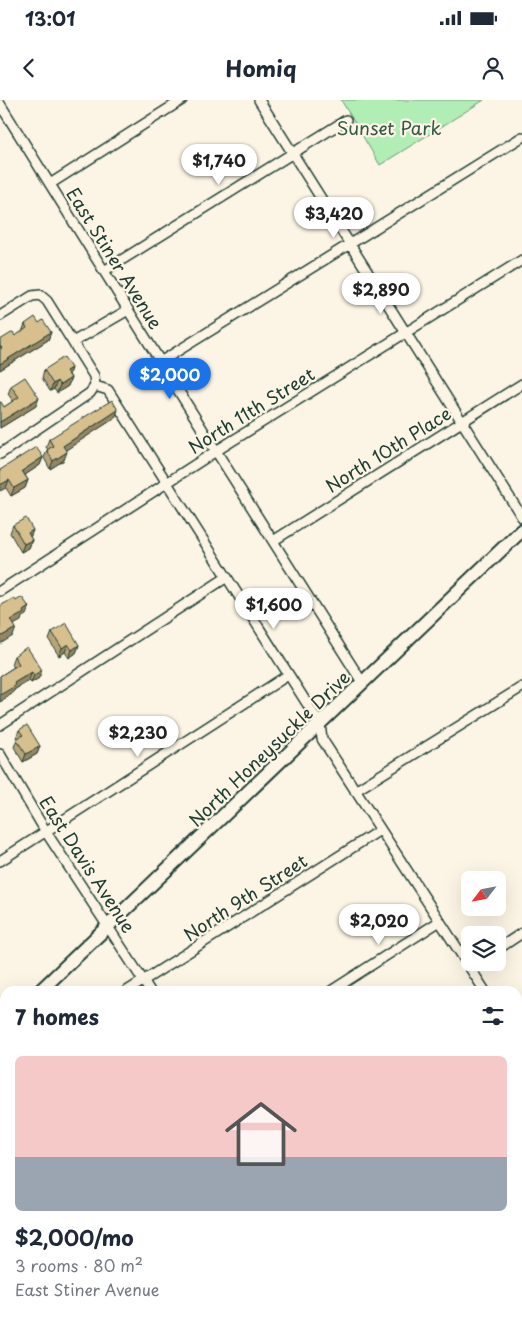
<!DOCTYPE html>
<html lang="en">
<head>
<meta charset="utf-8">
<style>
	:root { --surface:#fff; --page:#f2f2f3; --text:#1f2937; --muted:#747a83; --line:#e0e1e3; --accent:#1a73e8 }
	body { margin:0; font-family:"Playpen Sans",sans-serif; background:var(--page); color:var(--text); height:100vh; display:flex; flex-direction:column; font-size:19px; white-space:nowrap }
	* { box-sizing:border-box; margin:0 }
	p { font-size:16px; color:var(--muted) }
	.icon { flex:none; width:28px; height:28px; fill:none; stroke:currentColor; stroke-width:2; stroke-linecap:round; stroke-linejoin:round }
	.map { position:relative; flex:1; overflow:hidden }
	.drawer { position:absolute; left:0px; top:886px; width:522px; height:336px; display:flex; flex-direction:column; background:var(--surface); border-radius:15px 15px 0 0; box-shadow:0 5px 20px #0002 }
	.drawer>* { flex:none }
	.needle { width:32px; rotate:238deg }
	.controls { position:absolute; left:461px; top:771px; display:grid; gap:10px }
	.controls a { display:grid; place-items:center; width:45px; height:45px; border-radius:8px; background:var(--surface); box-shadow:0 5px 20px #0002; font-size:25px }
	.price { position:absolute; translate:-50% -42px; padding:0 11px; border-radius:18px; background:#fff; color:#222; font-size:16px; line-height:32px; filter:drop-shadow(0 1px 2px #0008) }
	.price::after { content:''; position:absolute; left:50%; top:30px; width:15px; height:11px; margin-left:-8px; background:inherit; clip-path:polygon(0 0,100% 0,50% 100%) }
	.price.active { background:var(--accent); color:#fff }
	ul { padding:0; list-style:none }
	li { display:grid; align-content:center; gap:10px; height:265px; padding:0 15px }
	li+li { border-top:1px solid var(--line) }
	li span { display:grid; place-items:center; height:155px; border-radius:8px; color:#555 }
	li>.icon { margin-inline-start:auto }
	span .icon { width:90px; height:90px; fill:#fffc; stroke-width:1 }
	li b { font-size:21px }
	h2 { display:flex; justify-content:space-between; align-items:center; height:60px; padding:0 15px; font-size:21px }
	.status { display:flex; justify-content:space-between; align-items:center; height:35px; padding:0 25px; background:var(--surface); direction:ltr }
	.status svg { height:14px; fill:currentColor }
	header { display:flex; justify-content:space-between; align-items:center; height:65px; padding:0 15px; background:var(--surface); font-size:22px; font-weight:700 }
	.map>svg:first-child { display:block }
	.green { fill:#b0eeb5; stroke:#689674 }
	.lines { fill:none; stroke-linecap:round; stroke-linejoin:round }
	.street-casing { stroke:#1f3d34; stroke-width:12 }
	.secondary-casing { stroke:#1f3d34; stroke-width:16 }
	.street { stroke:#fcf5e5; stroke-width:9 }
	.secondary { stroke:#fcf5e5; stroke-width:12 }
	.wall { fill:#b9a47a; stroke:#1f3d34 }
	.shaded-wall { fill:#968663; stroke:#1f3d34 }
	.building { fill:#d7bf8e; stroke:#1f3d34 }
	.labels { text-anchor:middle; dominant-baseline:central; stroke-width:4.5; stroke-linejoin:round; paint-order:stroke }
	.park-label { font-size:18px; fill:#355847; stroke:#fcf5e5 }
	.street-label { font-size:18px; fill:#1f3d34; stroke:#fcf5e5 }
</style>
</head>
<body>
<div class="status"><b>13:01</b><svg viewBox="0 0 49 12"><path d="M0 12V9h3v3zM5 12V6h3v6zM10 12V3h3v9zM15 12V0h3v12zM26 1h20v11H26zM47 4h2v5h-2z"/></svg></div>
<header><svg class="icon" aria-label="back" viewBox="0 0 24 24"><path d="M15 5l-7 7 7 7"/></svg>Homiq<svg class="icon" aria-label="person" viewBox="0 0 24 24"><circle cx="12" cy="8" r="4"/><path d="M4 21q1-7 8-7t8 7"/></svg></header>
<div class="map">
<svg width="522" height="1222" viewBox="0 0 522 1222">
	<rect width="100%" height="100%" fill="#fcf5e5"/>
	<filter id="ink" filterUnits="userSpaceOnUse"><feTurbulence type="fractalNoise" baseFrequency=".02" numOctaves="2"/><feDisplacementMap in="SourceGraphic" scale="10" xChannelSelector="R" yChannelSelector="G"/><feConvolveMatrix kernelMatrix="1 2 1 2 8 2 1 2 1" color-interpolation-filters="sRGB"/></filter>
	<g filter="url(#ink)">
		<!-- green -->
		<path class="green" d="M341 0H484L380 65Z"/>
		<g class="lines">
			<defs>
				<path id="street" d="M259 0 522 417
					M0 4 216 351 362 582
					M50 84 182 0
					M104 171 346 20
					M0 216 32 196 40 195 47 201 94 276 95 286 108 290 320 624 322 639 485 891
					M73 242 128 210
					M160 262 522 37
					M0 354 90 293 95 286
					M273 441 522 284
					M0 491 216 351 522 160
					M0 625 227 477
					M0 654 46 732 150 891
					M355 691 522 587
					M0 761 288 575
					M498 849 522 833
					M127 891 380 730
					M331 891 440 821
					M0 972 5 969
					M518 1026 522 1037
					M522 1076 518 1090 522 1092
					M0 1105 5 1102
					M268 1218 271 1222
					M425 1218 433 1222
					M18 1222 26 1218
					M368 1222 373 1218"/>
				<path id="secondary" d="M40 891 522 430
					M0 930 5 925
					M0 1199 5 1207
					M11 1218 14 1222"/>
			</defs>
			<!-- street casing -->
			<use href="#street" class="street-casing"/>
			<!-- secondary casing -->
			<use href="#secondary" class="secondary-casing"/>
			<!-- street -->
			<use href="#street" class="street"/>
			<!-- secondary -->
			<use href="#secondary" class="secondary"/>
		</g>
		<!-- wall -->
		<path class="wall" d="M39 223 51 232 48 240 0 270V240L15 236 22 232 25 224Z
			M71 268 69 274 71 278 68 286 57 293 54 289 50 291 42 278 44 270Z
			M11 286 36 306 0 328V302L4 307 13 301 8 294Z
			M115 318 65 350 64 360 50 369 44 358 47 350H48L46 347 49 339Z
			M43 357 40 365 25 375 28 380 25 388 11 396 6 388 0 370Z
			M13 425 33 430 30 437 32 440 29 448 21 452 10 433Z
			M52 532 79 545 76 553 69 558 65 552 59 556 49 540Z
			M14 556 39 578 31 583 29 580 14 590 13 593 0 602V576L14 567 11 564Z
			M19 630 40 646 37 654 23 662 14 647 17 639 16 638Z"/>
		<!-- shaded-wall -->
		<path class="shaded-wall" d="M51 232 48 240 0 270V264Z
			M71 268 68 276 66 271Z
			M71 278 68 286 57 293 60 285Z
			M57 281 54 289 50 291 53 284Z
			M39 298 36 306 0 328V322Z
			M118 310 115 318 60 354 63 346Z
			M67 352 64 360 50 369 53 361Z
			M43 357 40 365 19 379 22 371Z
			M9 380 6 388 0 391V385Z
			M28 380 25 388 11 396 14 388Z
			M33 430 30 438 28 433Z
			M32 440 29 448 21 452 24 444Z
			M29 507 26 515 22 517 21 521 8 528 11 520 23 511Z
			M16 528 13 536 0 544V537Z
			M68 544 65 552 59 556 62 548Z
			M79 545 76 553 69 558 72 550Z
			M42 570 39 578 31 583 34 575Z
			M32 572 29 580 14 590 13 593 0 602V595L14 583Z
			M40 646 37 654 23 662 26 654Z
			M522 961V967L518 970V964Z"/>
		<!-- building -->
		<path class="building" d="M35 217 39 223 43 220 51 232 0 264V249L2 248 0 246V240L13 232 15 236 27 228 25 224Z
			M64 257 71 268 66 271 71 278 60 285 57 281 53 284 44 270Z
			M25 277 39 298 0 322V302H1L4 307 19 297 11 286Z
			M112 300 118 310 63 346 67 352 53 361 47 350 53 346 49 339Z
			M36 347 43 357 22 371 28 380 14 388 9 380 0 385V370Z
			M26 418 33 430 28 433 32 440 24 444 13 425Z
			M22 497 29 507 23 511 24 513 11 520 16 528 0 537V506L14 498 16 501Z
			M66 523 79 545 72 550 68 544 62 548 52 532Z
			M27 547 42 570 34 575 32 572 14 583 15 586 0 595V576L19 564 14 556Z
			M27 625 40 646 26 654 16 639 23 635 19 630Z
			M518 940 522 947V961L518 964Z"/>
	</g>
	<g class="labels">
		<!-- park labels -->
		<g class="park-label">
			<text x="389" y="27">Sunset Park</text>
		</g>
		<!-- street labels -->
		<g class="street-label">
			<text transform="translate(115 158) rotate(58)">East Stiner Avenue</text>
			<text transform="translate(251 310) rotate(-32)">North 11th Street</text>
			<text transform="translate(388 349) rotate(-32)">North 10th Place</text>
			<text transform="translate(269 648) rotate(-44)">North Honeysuckle Drive</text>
			<text transform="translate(88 764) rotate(57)">East Davis Avenue</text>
			<text transform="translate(245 797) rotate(-33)">North 9th Street</text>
		</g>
	</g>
</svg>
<div class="controls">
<a><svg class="needle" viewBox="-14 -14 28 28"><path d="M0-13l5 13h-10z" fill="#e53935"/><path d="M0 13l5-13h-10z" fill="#747a83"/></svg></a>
<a><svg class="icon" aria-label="layers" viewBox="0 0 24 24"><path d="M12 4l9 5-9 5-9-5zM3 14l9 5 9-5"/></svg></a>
</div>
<b class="price" style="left:219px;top:86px">$1,740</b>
<b class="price" style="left:334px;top:139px">$3,420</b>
<b class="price" style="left:381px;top:215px">$2,890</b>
<b class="price active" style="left:170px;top:300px">$2,000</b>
<b class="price" style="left:274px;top:530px">$1,600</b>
<b class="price" style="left:138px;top:658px">$2,230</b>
<b class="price" style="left:379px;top:846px">$2,020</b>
<section class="drawer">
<h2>7 homes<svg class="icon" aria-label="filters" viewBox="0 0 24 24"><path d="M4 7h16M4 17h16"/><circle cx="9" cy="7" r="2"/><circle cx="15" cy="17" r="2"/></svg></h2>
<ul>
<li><span style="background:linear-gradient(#f6c9c9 65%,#9aa5b1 0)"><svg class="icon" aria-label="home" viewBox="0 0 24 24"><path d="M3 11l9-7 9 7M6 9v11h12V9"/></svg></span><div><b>$2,000/mo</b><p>3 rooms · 80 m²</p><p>East Stiner Avenue</p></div></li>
</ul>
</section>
</div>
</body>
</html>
